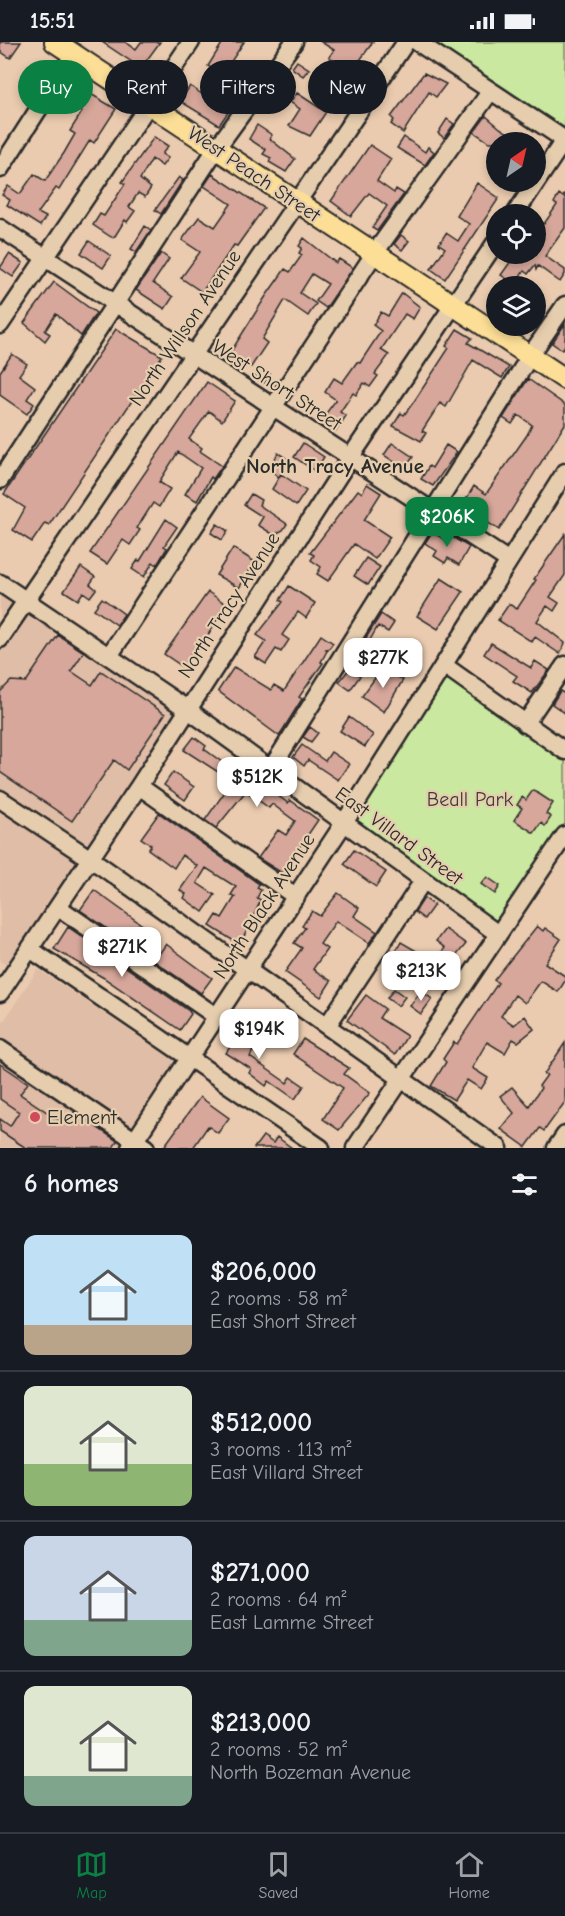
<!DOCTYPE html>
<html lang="en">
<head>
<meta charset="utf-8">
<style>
	:root { --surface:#171b24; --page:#242831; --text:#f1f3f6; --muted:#9ea1a6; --line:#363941; --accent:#0b8043 }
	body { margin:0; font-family:"Comic Neue",sans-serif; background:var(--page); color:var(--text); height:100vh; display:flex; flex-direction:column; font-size:22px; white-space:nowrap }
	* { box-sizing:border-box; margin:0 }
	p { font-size:20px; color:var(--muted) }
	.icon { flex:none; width:33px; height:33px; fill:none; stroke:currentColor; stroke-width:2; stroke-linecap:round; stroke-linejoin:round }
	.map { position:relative; height:1106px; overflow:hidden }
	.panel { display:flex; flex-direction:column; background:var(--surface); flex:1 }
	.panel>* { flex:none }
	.banner { position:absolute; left:18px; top:18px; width:530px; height:54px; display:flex; gap:12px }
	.needle { width:39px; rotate:34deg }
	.tools { position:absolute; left:486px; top:90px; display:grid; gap:12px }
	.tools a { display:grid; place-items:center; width:60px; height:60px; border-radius:50%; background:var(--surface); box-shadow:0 3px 9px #0003; font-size:30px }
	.price { position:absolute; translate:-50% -51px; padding:0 14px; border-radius:12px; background:#fff; color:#222; font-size:20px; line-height:39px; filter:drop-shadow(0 2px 3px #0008) }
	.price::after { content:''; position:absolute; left:50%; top:36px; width:18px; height:14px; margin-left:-9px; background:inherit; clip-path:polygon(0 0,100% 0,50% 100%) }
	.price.current { background:var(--accent); color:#fff }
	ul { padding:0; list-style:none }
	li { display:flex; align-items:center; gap:18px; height:150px; padding:0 24px }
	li+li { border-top:2px solid var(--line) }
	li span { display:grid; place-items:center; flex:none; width:168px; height:120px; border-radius:12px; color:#555 }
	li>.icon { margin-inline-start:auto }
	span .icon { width:72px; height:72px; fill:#fffc; stroke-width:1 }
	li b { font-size:26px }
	h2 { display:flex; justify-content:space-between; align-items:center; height:72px; padding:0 24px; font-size:26px }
	.chip { padding:0 21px; border-radius:27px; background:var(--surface); box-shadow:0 3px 9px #0003; font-size:21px; line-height:54px }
	.chip.current { background:var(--accent); color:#fff }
	.status { display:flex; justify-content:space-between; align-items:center; height:42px; padding:0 30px; background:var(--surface); direction:ltr }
	.status svg { height:16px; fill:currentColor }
	.dock { display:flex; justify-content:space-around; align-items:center; height:84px; border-top:2px solid var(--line); background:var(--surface); font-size:16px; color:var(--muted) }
	.dock a { display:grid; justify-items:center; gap:3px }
	.dock .current { color:var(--accent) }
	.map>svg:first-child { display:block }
	.built { fill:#e0bda6 }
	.green { fill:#cae89f; stroke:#7a8a65; stroke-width:1.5 }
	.building { fill:#d6a79a; stroke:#2b2b2b; stroke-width:1.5 }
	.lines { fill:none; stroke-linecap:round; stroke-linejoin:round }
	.minor-casing { stroke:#2b2b2b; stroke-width:21 }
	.major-casing { stroke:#2b2b2b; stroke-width:24 }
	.minor { stroke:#e6cdae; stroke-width:16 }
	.major { stroke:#fcde96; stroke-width:20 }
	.poi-dot { fill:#d1495b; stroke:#e6cdae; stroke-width:2 }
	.labels { text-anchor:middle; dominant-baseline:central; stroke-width:4.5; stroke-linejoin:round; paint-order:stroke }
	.street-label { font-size:20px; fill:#2b2b2b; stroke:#e6cdae }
	.park-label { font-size:20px; fill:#3b3e37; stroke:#e6cdae }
	.poi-label { font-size:20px; fill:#2b2b2b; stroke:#e6cdae; text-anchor:start }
	.neighbourhood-label { font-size:21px; font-weight:bold; fill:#2b2b2b; stroke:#e6cdae }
</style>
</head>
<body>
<div class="status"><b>15:51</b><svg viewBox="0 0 49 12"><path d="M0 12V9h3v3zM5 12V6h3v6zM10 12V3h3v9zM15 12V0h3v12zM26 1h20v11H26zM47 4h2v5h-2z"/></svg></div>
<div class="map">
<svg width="565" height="1106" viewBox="0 0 565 1106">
	<rect width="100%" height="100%" fill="#eacbaf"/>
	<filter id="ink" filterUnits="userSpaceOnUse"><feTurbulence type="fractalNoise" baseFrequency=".0167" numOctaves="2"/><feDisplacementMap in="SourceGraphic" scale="12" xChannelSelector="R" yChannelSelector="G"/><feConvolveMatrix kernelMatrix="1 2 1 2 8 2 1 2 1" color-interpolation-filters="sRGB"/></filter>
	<g filter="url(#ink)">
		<!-- built -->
		<path class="built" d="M0 532 186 658 11 926 0 919Z
			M38 927 180 1022 133 1106H0V985Z"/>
		<!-- green -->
		<path class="green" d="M434 0H565V86Z
			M445 624 565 709V793L498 892 344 781Z"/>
		<!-- building -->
		<path class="building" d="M0 0H21L10 16 0 9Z
			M102 0H125L136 7 141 0H160L141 26Z
			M223 0H244L222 33 208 24Z
			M321 0H373L333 56 318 46 320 43 317 41 333 18 329 15 334 8Z
			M297 19 309 27 303 34 292 26Z
			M36 28 47 35 40 45 29 38Z
			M424 31 446 42 436 55 429 50 403 91 391 82 394 78 391 75Z
			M69 42 72 44 74 42 116 67 94 101 90 98 59 148 56 146 38 171 46 175 40 184 7 163 10 158 2 153 8 144 20 152 34 132 45 139 64 111 75 92 70 89 82 70 60 55Z
			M190 44 218 63 220 60 231 66 219 83 180 59Z
			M297 51 326 70 310 94 289 84 300 67 290 60Z
			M486 74 500 86 522 100H489L474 90Z
			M447 77 454 82 444 96 438 91Z
			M257 83 272 93 270 97 295 117 286 130 269 120 271 116 263 112 266 108 249 97Z
			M154 95 168 104 162 112 168 116 162 124 152 117 140 137 151 146 145 155 138 151 129 165 135 169 127 180 125 178 115 194 111 195 93 183 100 172 104 174 125 142 122 140Z
			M404 95 425 110 428 105 434 110 425 123 397 106Z
			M370 103 391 117 377 139 394 151 396 147 404 152 377 189 372 186 387 164 369 151 351 174 331 159Z
			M212 132 264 166 237 204 234 203 202 250 181 236 200 210 182 198 199 175 215 185 231 162 204 144Z
			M179 135 183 138 161 172 155 168Z
			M477 141 499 156 445 237 431 227 445 206 439 202 446 191 458 199 469 182 457 174Z
			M559 152 563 155 565 152V186L545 214 565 228V232L560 240 538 224 536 228 535 223 528 232 524 229 513 244H501L507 237 501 233 516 212H536V176L544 182 557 163 554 161Z
			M145 184 151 188 136 210 131 207Z
			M401 193 409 199 402 208 394 202Z
			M304 196 336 221 339 217 353 226 326 266 316 259 328 242 312 232 300 251 316 262 308 274 285 258 262 297 267 301 251 325 230 311 266 254 285 227 290 230 302 213 299 211 302 206 299 204Z
			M89 199 111 214 103 226 81 211Z
			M161 211 169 217 153 241 173 255 165 267 136 248Z
			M9 212 23 221 13 235 0 226Z
			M54 240 96 271 81 294 56 272 45 289 50 292 45 299 24 281Z
			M402 251 420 265 413 277 405 272 381 308 389 313 375 332 378 334 370 345 364 341 356 353 353 351 340 370 346 374 336 389 321 378 336 358 325 350 334 336 342 341 357 320 360 321 381 289 373 283 381 270 388 274Z
			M565 282V303L562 308 552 301Z
			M116 287 162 314 49 483 45 481 32 500 13 488 25 466 4 452Z
			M457 287 472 296 468 301 509 325 502 336 473 318 446 365 440 361 422 389 426 391 421 399 393 384 401 371 404 373 415 358 449 306 446 304Z
			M12 312 27 322 19 333 35 345 27 357 34 362 27 372 0 353V330Z
			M259 326 270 332 264 341 254 334Z
			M528 337 565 363V382L499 488 462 464 474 444 486 452 527 393 532 383 518 373 512 382 503 376Z
			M207 340 235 359 222 379 209 369 189 397 202 406 200 409 222 424 213 437 211 435 197 459 185 452 201 426 178 410 159 440 170 447 159 465 153 461 137 486 140 488 130 503 123 498 107 522 90 511Z
			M303 401 324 415 315 429 294 415Z
			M392 401 413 415 405 427 384 413Z
			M446 403 457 410 433 444 421 437 429 424 432 426Z
			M278 411 289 418 279 435 269 427Z
			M281 432 306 449 296 464 272 447Z
			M367 442 381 451 364 478 390 495 375 517 354 502 328 539 317 532 321 525 311 518 314 513 310 511 358 448 362 451Z
			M251 452 261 458 259 463 287 482 283 488 274 493 258 483 263 475 244 463Z
			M166 477 177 485 164 504 167 506 157 523 153 520 144 535 132 527 138 518 140 519Z
			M217 482 228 489 222 498 211 491Z
			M432 490 444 497 447 492 469 505 459 523 448 516 445 521 434 514 437 509 425 501Z
			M565 492V533L550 555 559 561 554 569 547 564 537 579 565 601 560 612 535 595 532 600 498 578 509 562 517 567 536 538 534 537Z
			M233 506 255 520 239 546 216 533Z
			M366 516 380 525 368 543 354 534Z
			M81 525 95 535 90 542 96 547 90 555 83 550 78 558 64 549Z
			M441 536 463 550 438 587 417 574Z
			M289 544 315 561 306 576 298 570 282 593 289 598 281 610 276 607 266 622 255 615 266 599 257 593 283 560 280 558Z
			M208 550 226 562 200 607 196 604 183 625 164 612Z
			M102 556 124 572 117 583 94 567Z
			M381 572 394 581 388 590 378 584 359 617 354 615Z
			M58 593 84 610 71 629 92 643 101 629 165 672 127 728 114 718 72 779 0 730V650L11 639 26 640Z
			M321 593 333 601 328 608 325 607 327 609 321 620 323 621 299 655 302 657 279 694 218 649 234 625 271 648 274 643 284 649Z
			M491 601 531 626 535 619 549 628 532 651 513 639 517 634 484 612Z
			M401 603 419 617 413 624 395 610Z
			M383 625 403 638 384 670 362 654Z
			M350 626 360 634 350 648 339 640Z
			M560 649 565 652V671L552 662Z
			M349 675 373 693 365 705 340 689Z
			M310 685 318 691 311 700 303 695Z
			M194 695 206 704 204 707 232 727 235 723 288 761 290 758 318 778 282 831 258 816 278 788 286 793 295 779 272 762 269 766 246 749 216 786 205 778 227 747 221 743 226 735 184 708Z
			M302 703 325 719 331 710 349 722 338 738 308 718 304 724 293 715Z
			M173 730 194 745 185 758 164 743Z
			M533 748 553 761 546 772 551 775 545 784 541 781 534 791 514 778 522 766 517 763 522 755 526 758Z
			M159 771 259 842 257 846 261 848 257 856 261 858 240 903 210 884 217 873 222 876 235 855 231 853 236 845 206 826 197 841 215 853 203 870 184 856 186 852 180 848 197 824 182 813 174 826 148 807 151 803 141 796Z
			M354 808 386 830 376 845 344 822Z
			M487 835 500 844 495 852 481 842Z
			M94 848 145 885 136 899 133 897 130 902 80 868Z
			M338 851 359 866 354 874 377 890 369 901 336 879 320 902 327 907 313 927 331 939 321 955 285 930 302 906 294 901 305 886 302 884 312 869 320 874Z
			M424 856 434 863 424 877 415 870Z
			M537 884 543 889 545 886 561 897 545 921 565 934V939L558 950 541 939 525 961 515 953 501 974 514 983 525 974 534 987 518 1000 513 997 505 1011 487 1000 472 1026 488 1036 481 1047 467 1038 454 1058 431 1044 446 1020 443 1017 454 1000 457 1002 498 941 494 938Z
			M68 885 189 969 191 972 180 988 104 936 54 907Z
			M445 887 466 902 436 938 395 910 401 900 420 911 418 914 433 923 445 906 436 899Z
			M166 902 212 936 201 951 154 919Z
			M394 947 405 955 398 964 387 956Z
			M421 949 432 957 421 972 410 964Z
			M366 953 385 967 379 976 407 994 395 1013 347 978Z
			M249 975 262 987 247 1005 253 1009 250 1015 287 1041 291 1035 304 1044 295 1057 269 1039 266 1044 249 1031 251 1027 226 1011 240 989 238 987Z
			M303 997 349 1026 344 1032 370 1051 339 1088 323 1077 343 1046 293 1012Z
			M565 1001V1060L544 1089 540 1086 526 1105 501 1087 514 1071 500 1054 512 1045 529 1064 541 1046 539 1044 547 1033 544 1032Z
			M0 1022 28 1041 20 1052 65 1082 74 1070 117 1099 113 1106H26L0 1089V1077L10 1084 19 1070 0 1057Z
			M200 1055 229 1076 218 1091 208 1084 193 1106H163Z
			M263 1094 273 1101 277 1095 292 1106H254Z"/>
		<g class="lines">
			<defs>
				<path id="minor" d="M417 0 565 98
					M0 127 74 12
					M515 172 565 97
					M0 186 509 519
					M0 283 191 0
					M0 438 216 107 294 0
					M0 541 187 667 498 892
					M0 597 406 0
					M109 614 374 212 490 50
					M445 624 565 709
					M525 682 565 623
					M271 727 530 314 565 263
					M139 744 296 855
					M0 757 101 824 499 1106
					M58 865 217 975
					M30 907 321 1106
					M0 951 139 744 350 416 496 200
					M327 984 423 839
					M0 1007 146 1106
					M130 1106 344 781 565 430
					M355 1106 565 793
					M556 1106 565 1093"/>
				<path id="major" d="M55 0 565 337"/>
			</defs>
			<!-- minor casing -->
			<use href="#minor" class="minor-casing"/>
			<!-- major casing -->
			<use href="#major" class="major-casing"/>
			<!-- minor -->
			<use href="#minor" class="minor"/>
			<!-- major -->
			<use href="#major" class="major"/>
		</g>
	</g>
	<!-- markers -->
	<circle class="poi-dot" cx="35" cy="1075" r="6"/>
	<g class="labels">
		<!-- street labels -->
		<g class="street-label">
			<text transform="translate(254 132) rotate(34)">West Peach Street</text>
			<text transform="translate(185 286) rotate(-56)">North Willson Avenue</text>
			<text transform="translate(277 343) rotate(33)">West Short Street</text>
			<text transform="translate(229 563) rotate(-57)">North Tracy Avenue</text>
			<text transform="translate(399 794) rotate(36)">East Villard Street</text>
			<text transform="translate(264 864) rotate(-57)">North Black Avenue</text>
		</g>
		<!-- park labels -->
		<g class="park-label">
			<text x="470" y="757">Beall Park</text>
		</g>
		<!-- poi labels -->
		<g class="poi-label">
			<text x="47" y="1075">Element</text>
		</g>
		<!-- neighbourhood labels -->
		<g class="neighbourhood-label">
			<text x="335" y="424">North Tracy Avenue</text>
		</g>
	</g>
</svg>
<div class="tools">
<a><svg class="needle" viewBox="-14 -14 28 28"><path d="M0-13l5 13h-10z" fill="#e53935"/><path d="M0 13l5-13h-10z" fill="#9ea1a6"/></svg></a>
<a><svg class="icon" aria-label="locate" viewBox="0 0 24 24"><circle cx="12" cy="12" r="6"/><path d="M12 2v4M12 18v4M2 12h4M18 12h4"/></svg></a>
<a><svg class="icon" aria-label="layers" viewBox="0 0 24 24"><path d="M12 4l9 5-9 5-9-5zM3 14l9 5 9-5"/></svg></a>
</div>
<b class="price current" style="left:447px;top:506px">$206K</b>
<b class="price" style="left:383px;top:647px">$277K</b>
<b class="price" style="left:257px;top:766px">$512K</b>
<b class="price" style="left:122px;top:936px">$271K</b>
<b class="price" style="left:421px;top:960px">$213K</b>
<b class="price" style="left:259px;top:1018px">$194K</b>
<div class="banner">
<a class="chip current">Buy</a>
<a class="chip">Rent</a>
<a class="chip">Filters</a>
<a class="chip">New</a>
</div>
</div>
<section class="panel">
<h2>6 homes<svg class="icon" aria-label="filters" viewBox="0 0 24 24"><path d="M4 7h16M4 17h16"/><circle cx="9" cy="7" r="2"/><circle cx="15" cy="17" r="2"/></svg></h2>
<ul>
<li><span style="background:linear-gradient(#bfe0f5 75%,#b9a48a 0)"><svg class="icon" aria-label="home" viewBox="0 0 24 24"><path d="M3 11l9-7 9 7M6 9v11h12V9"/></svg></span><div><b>$206,000</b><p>2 rooms · 58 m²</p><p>East Short Street</p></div></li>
<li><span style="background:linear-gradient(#dfe7d0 65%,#8fb573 0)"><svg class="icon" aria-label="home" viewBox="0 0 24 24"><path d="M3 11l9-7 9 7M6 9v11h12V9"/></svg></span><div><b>$512,000</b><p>3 rooms · 113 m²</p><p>East Villard Street</p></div></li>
<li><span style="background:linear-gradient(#c9d6e8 70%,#7fa58c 0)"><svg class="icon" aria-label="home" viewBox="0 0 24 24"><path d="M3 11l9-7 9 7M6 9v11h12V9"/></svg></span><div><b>$271,000</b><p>2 rooms · 64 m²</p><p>East Lamme Street</p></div></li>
<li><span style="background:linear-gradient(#dfe7d0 75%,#7fa58c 0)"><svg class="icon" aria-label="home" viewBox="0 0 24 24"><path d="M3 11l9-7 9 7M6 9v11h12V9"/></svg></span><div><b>$213,000</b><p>2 rooms · 52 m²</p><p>North Bozeman Avenue</p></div></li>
</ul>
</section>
<nav class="dock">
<a class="current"><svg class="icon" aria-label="map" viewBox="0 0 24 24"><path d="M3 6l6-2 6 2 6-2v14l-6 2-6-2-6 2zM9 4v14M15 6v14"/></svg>Map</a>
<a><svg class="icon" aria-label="saved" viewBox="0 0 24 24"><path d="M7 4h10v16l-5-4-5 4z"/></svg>Saved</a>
<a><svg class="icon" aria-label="home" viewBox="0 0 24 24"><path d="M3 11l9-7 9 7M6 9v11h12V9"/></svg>Home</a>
</nav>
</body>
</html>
